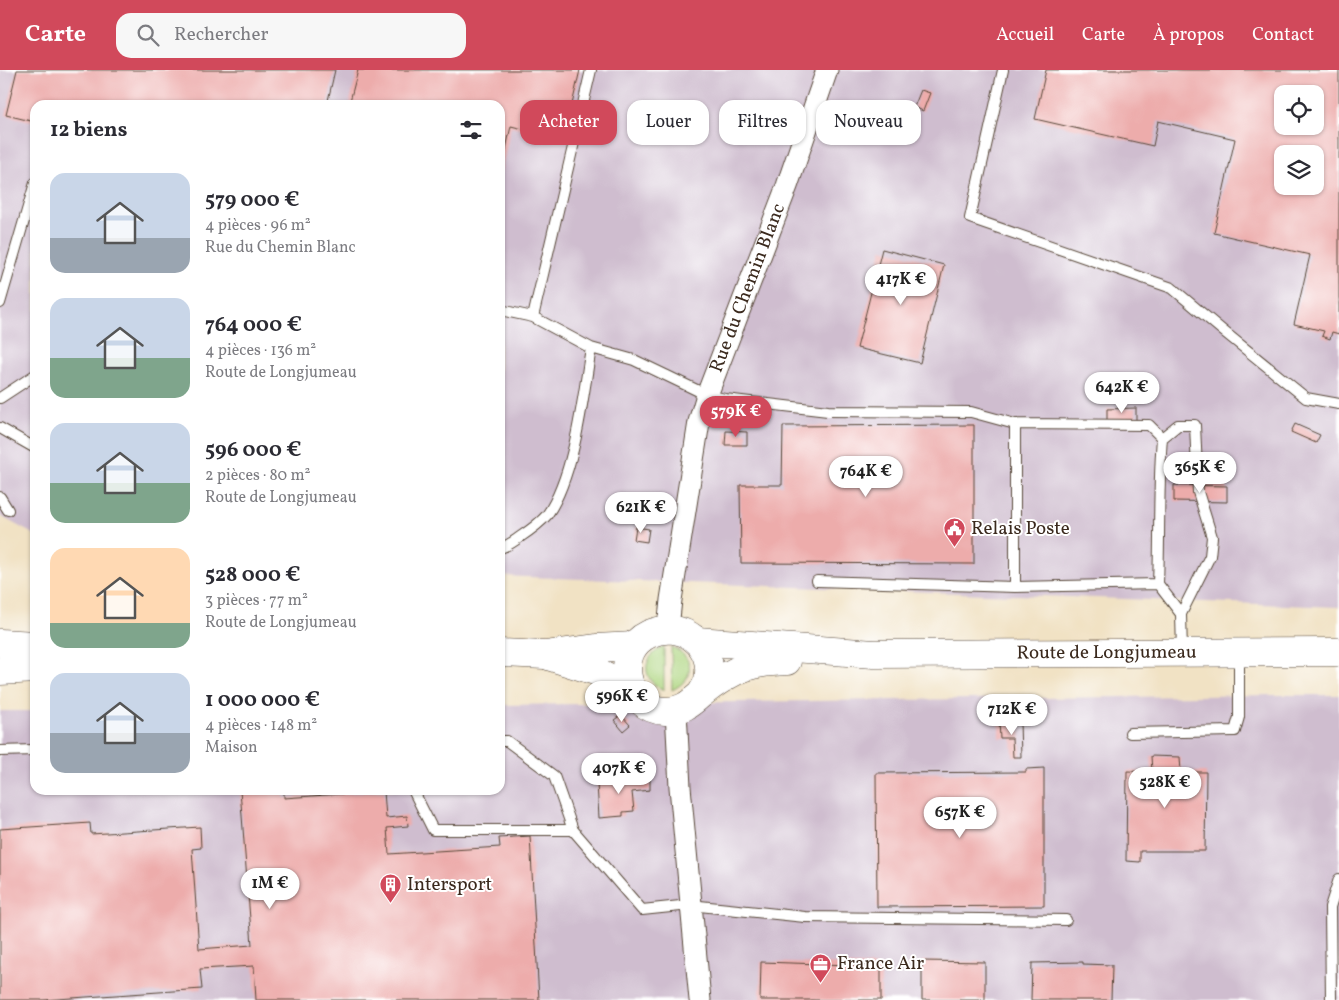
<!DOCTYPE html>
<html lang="fr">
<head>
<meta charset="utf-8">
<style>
	:root { --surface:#fff; --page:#f7f7f7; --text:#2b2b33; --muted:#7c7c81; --accent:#d1495b }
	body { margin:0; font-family:Vollkorn,serif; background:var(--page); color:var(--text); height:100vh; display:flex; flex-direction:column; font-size:19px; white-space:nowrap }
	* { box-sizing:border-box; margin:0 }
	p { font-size:16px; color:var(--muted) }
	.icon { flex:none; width:28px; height:28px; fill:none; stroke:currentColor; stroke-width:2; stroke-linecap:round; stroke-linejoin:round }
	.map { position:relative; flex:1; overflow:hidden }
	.panel { position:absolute; left:30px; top:30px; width:475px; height:695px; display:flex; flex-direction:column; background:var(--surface); border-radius:15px; box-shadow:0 1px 4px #0004 }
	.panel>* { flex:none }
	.hud { position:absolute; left:520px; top:30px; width:475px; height:45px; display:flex; gap:10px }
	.fabs { position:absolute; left:1274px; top:15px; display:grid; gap:10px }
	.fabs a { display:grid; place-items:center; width:50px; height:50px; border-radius:10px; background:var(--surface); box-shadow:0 1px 4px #0004; font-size:25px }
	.price { position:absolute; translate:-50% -42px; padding:0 11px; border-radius:18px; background:#fff; color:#222; font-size:16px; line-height:32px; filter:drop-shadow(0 1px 2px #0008) }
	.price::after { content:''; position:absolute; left:50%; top:30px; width:15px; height:11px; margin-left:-8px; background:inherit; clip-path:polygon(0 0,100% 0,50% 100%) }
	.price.current { background:var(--accent); color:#fff }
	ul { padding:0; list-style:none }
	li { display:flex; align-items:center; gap:15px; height:125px; padding:0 20px }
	li span { display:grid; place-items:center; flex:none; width:140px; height:100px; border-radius:15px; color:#555 }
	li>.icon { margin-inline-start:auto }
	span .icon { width:60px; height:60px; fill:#fffc; stroke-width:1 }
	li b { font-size:21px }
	h2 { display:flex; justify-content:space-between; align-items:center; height:60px; padding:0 20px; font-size:21px }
	.pill { padding:0 18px; border-radius:15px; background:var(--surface); box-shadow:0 1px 4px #0004; font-size:18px; line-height:45px }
	.pill.current { background:var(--accent); color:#fff }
	header { display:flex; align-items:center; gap:30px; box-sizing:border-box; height:70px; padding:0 25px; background:var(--accent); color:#fff }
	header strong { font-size:24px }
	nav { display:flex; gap:28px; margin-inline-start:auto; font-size:18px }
	.search { width:350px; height:45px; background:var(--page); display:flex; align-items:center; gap:12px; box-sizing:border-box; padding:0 18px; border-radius:15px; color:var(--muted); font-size:19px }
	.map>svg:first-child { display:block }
	.industrial { fill:#cfbdcf; fill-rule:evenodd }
	.green { fill:#afd681; stroke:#758050 }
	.building { fill:#edacab; fill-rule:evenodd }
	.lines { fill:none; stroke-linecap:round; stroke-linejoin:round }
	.lane-casing { stroke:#564637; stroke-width:12 }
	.street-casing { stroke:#564637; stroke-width:23 }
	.secondary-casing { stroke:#564637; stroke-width:29 }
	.lane { stroke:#fff; stroke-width:10 }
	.street { stroke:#fff; stroke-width:21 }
	.secondary { stroke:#fff; stroke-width:28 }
	.labels { text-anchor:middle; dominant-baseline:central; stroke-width:4; stroke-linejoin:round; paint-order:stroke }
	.street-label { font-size:19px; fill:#3b2a1e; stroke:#fff }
	.poi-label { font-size:19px; fill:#3b2a1e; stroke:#fff; text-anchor:start }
</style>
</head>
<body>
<header>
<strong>Carte</strong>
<div class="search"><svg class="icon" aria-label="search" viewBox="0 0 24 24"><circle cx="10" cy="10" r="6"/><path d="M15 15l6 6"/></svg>Rechercher</div>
<nav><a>Accueil</a><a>Carte</a><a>À propos</a><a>Contact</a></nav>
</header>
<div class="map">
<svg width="1339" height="930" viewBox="0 0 1339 930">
	<rect width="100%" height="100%" fill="#fff"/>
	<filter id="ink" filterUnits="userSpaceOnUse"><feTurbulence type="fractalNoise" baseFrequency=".02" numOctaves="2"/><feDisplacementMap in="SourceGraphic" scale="10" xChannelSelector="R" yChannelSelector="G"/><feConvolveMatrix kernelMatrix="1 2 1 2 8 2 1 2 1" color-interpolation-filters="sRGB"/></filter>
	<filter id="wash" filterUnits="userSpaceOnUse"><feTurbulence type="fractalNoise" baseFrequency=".0096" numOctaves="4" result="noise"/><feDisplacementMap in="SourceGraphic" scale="20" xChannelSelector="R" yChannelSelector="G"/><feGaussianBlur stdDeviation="1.12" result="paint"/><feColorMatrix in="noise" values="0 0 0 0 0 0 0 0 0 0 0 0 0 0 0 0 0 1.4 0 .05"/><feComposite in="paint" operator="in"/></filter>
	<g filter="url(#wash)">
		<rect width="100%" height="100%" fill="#f1e2c4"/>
		<!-- industrial -->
		<path class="industrial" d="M0 0H1339V537L500 506V35H35V465L0 446ZM1282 24H1315V56H1282ZM1282 84H1315V116H1282Z
			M1275 625H1339V930H0V641H35V720H500V635Z"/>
		<!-- green -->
		<path class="green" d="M664 577V620C641 611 641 586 664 577Z
			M671 577C695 586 696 609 672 620Z"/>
		<g id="blocks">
			<!-- building -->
			<path class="building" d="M17 0H335L327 35H35V52L6 45Z
				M358 0H580L564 69 511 56 501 102 500 35H349Z
				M1046 0H1339V264L1332 262 1330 269 1322 266 1324 261 1294 254 1310 185 1214 163 1235 69 1158 51 1153 76 1035 49ZM1282 24H1315V56H1282ZM1282 84H1315V116H1282Z
				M921 20 930 23 923 41 914 37Z
				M882 179 944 195 920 293 857 278Z
				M1136 338V350L1107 351V339Z
				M1295 354 1320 365 1316 373 1291 362Z
				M974 355V494L741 493 740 415H782L783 356Z
				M726 361 747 362V375H725Z
				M1174 415 1227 416V432L1174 431Z
				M636 457 649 459 647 472 634 470Z
				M621 645 630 655 623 661 614 650Z
				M999 652H1020L1021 687H1013L1012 668H1000Z
				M1151 686 1180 687 1181 702H1206L1205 781H1140V792L1126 791 1127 701 1152 702Z
				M1044 698V836L877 837 876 703 1026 702V699Z
				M631 699 632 711 650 709V720L632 722 634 741 623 742V746L599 748 597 713 618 712 617 700Z
				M240 720H284V728L384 721 386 748 407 746 408 756 387 758 389 784 500 777 499 768 530 766 539 930H256L254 896 200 899 202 919 43 930H0V759L90 753 91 764 200 757 201 778 192 779 199 879 252 875Z
				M922 891 985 892V930H922Z
				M761 892 881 896V930H760Z
				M1083 892V894L1112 895 1111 930H1031L1032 893Z"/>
		</g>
	</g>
	<g filter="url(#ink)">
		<use href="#blocks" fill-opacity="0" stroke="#564637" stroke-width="1"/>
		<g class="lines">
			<defs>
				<path id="lane" d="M1003 0 970 148 1172 218 1222 260 1306 328 1339 334
					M0 233 35 113
					M500 240 533 247 591 278
					M533 247 591 0
					M0 328 35 305
					M1015 354V517L1158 514
					M0 358 35 378
					M1162 368 1178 355H1195L1198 422 1212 467 1210 486 1181 544
					M0 427 8 440
					M500 478C508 476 514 471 520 467 529 461 540 453 547 445 575 405 583 326 591 278L634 290 707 325 725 329 828 341 971 342 1015 354 1149 355 1162 368C1158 417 1160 465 1158 514L1181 544 1182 582
					M817 511 1015 517
					M1130 663 1235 661 1239 647V583
					M500 671H507L554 706 573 760
					M0 681 35 680
					M413 720 433 760H573L642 840 690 835 805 847 1066 850
					M1331 930 1330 837 1339 809"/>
				<g id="street">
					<path id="s1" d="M668 558 671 530 699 352 707 325 787 116 827 0"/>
					<path d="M676 641 680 717 700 930"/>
				</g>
				<g id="secondary">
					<path id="s2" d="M697 571 874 584 1339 582"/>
					<path d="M0 573 35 575"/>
					<path d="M500 583 545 585 596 578 634 576"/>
					<path d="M551 587 595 601 630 617"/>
					<path d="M0 601 35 599"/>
					<path d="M701 624C703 620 707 615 708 610 716 575 681 549 649 564 612 581 625 639 665 641 680 642 690 634 701 624 711 616 724 607 736 601 752 593 769 592 787 591"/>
				</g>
			</defs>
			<!-- lane casing -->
			<use href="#lane" class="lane-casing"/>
			<!-- street casing -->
			<use href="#street" class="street-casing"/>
			<!-- secondary casing -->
			<use href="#secondary" class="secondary-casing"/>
			<!-- lane -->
			<use href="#lane" class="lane"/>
			<!-- street -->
			<use href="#street" class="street"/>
			<!-- secondary -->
			<use href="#secondary" class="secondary"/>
		</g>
	</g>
	<!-- icons -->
	<defs>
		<symbol id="civic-pin" viewBox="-11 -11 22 30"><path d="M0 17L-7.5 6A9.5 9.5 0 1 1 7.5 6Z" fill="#d1495b" stroke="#fff"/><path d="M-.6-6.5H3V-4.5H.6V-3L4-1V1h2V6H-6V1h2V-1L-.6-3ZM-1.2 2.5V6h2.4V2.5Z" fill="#fff"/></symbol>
		<symbol id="building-pin" viewBox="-11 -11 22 30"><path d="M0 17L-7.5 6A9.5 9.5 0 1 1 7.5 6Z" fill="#d1495b" stroke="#fff"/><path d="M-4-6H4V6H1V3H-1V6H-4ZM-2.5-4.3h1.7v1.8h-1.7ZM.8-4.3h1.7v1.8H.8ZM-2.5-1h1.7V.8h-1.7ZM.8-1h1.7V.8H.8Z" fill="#fff"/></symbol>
		<symbol id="office-pin" viewBox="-11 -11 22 30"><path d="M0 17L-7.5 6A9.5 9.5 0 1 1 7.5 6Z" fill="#d1495b" stroke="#fff"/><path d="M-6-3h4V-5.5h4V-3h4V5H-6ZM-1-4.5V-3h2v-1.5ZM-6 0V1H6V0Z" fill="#fff"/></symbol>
	</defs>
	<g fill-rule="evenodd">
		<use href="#civic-pin" x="942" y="446" width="25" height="34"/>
		<use href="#building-pin" x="378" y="802" width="25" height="34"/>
		<use href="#office-pin" x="808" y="882" width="25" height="34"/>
	</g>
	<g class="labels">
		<!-- street labels -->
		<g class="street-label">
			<text stroke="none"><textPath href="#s1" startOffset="351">Rue du Chemin Blanc</textPath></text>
			<text stroke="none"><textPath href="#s2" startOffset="410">Route de Longjumeau</textPath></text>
		</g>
		<!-- poi labels -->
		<g class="poi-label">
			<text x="971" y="459">Relais Poste</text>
			<text x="407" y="815">Intersport</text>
			<text x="837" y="894">France Air</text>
		</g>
	</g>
</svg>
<div class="fabs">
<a><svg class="icon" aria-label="locate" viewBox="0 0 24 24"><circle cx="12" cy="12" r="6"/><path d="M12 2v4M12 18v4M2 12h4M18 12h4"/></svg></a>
<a><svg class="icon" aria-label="layers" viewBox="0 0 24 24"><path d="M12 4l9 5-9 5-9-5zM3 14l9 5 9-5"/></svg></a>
</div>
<b class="price" style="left:901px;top:236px">417K €</b>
<b class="price" style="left:1122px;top:344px">642K €</b>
<b class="price current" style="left:736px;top:368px">579K €</b>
<b class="price" style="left:1200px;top:424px">365K €</b>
<b class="price" style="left:866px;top:428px">764K €</b>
<b class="price" style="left:641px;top:464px">621K €</b>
<b class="price" style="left:622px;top:653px">596K €</b>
<b class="price" style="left:1012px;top:666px">712K €</b>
<b class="price" style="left:619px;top:725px">407K €</b>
<b class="price" style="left:1165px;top:739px">528K €</b>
<b class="price" style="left:960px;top:769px">657K €</b>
<b class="price" style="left:270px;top:840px">1M €</b>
<div class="hud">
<a class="pill current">Acheter</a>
<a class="pill">Louer</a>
<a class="pill">Filtres</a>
<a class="pill">Nouveau</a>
</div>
<section class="panel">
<h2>12 biens<svg class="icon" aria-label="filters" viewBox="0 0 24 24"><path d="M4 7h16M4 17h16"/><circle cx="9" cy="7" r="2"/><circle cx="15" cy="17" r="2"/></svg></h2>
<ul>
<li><span style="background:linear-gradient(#c9d6e8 65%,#9aa5b1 0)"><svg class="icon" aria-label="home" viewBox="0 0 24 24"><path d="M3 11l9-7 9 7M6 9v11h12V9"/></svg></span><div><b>579 000 €</b><p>4 pièces · 96 m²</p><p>Rue du Chemin Blanc</p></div></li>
<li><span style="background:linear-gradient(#c9d6e8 60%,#7fa58c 0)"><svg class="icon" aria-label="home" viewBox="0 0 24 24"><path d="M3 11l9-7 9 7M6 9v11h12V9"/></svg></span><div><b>764 000 €</b><p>4 pièces · 136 m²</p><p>Route de Longjumeau</p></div></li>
<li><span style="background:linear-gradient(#c9d6e8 60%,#7fa58c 0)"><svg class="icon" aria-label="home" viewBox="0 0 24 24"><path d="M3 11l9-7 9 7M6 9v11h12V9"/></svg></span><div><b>596 000 €</b><p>2 pièces · 80 m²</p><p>Route de Longjumeau</p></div></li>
<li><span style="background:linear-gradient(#ffd9b3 75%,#7fa58c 0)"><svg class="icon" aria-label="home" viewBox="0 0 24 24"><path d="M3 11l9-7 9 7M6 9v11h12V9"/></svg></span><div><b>528 000 €</b><p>3 pièces · 77 m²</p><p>Route de Longjumeau</p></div></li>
<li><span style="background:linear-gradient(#c9d6e8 60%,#9aa5b1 0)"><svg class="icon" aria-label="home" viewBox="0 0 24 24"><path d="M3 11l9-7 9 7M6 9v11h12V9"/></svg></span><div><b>1 000 000 €</b><p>4 pièces · 148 m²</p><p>Maison</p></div></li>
</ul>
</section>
</div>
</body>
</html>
